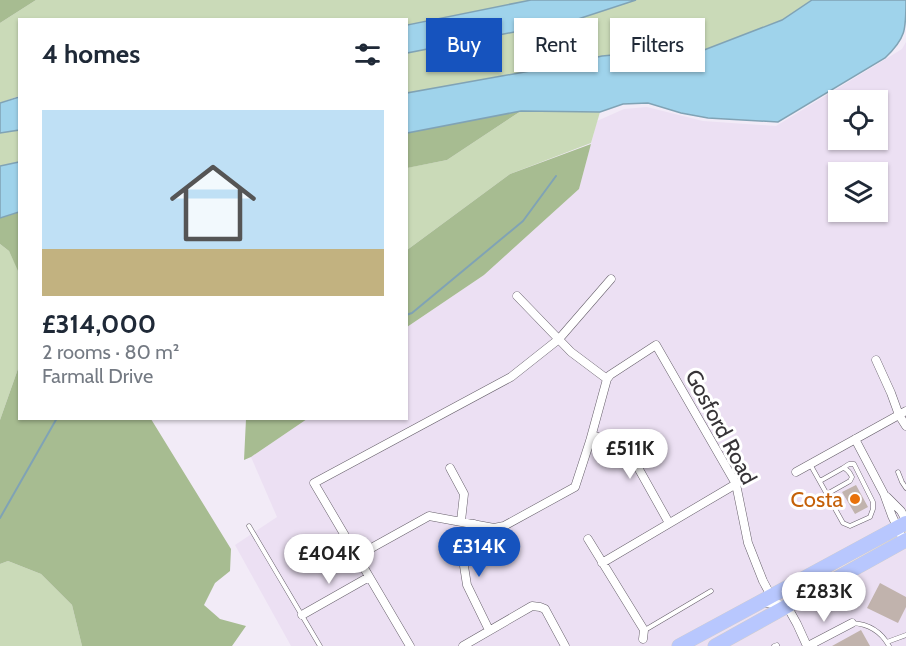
<!DOCTYPE html>
<html lang="en">
<head>
<meta charset="utf-8">
<style>
	:root { --surface:#fff; --page:#f6f6f7; --text:#1f2937; --muted:#747a83; --line:#e0e1e3; --accent:#1653be }
	body { margin:0; font-family:Cabin,sans-serif; background:var(--page); color:var(--text); height:100vh; display:flex; flex-direction:column; font-size:22px; white-space:nowrap }
	* { box-sizing:border-box; margin:0 }
	p { font-size:20px; color:var(--muted) }
	.icon { flex:none; width:33px; height:33px; fill:none; stroke:currentColor; stroke-width:2; stroke-linecap:round; stroke-linejoin:round }
	.map { position:relative; flex:1; overflow:hidden }
	.details { position:absolute; left:18px; top:18px; width:390px; height:402px; display:flex; flex-direction:column; background:var(--surface); border-radius:0px; box-shadow:0 2px 4px #0004 }
	.details>* { flex:none }
	.hud { position:absolute; left:426px; top:18px; width:390px; height:54px; display:flex; gap:12px }
	.tools { position:absolute; left:828px; top:90px; display:grid; gap:12px }
	.tools a { display:grid; place-items:center; width:60px; height:60px; border-radius:0px; background:var(--surface); box-shadow:0 2px 4px #0004; font-size:30px }
	.price { position:absolute; translate:-50% -51px; padding:0 14px; border-radius:21px; background:#fff; color:#222; font-size:20px; line-height:39px; filter:drop-shadow(0 2px 3px #0008) }
	.price::after { content:''; position:absolute; left:50%; top:36px; width:18px; height:14px; margin-left:-9px; background:inherit; clip-path:polygon(0 0,100% 0,50% 100%) }
	.price.selected { background:var(--accent); color:#fff }
	ul { padding:0; list-style:none }
	li { display:grid; align-content:center; gap:12px; height:318px; padding:0 24px }
	li+li { border-top:2px solid var(--line) }
	li span { display:grid; place-items:center; height:186px; border-radius:0px; color:#555 }
	li>.icon { margin-inline-start:auto }
	span .icon { width:108px; height:108px; fill:#fffc; stroke-width:1 }
	li b { font-size:26px }
	h2 { display:flex; justify-content:space-between; align-items:center; height:72px; padding:0 24px; font-size:26px }
	.tag { padding:0 21px; border-radius:0px; background:var(--surface); box-shadow:0 2px 4px #0004; font-size:21px; line-height:54px }
	.tag.selected { background:var(--accent); color:#fff }
	.map>svg:first-child { display:block }
	.built { fill:#ece0f3; fill-rule:evenodd }
	.green { fill:#cadab8 }
	.forest { fill:#a7bc91 }
	.water { fill:#9fd3eb; stroke:#80a3b5; stroke-width:1.5 }
	.lines { fill:none; stroke-linecap:round; stroke-linejoin:round }
	.stream { stroke:#80a3b5; stroke-width:2 }
	.building { fill:#c1b3ad }
	.lane-casing { stroke:#67606b; stroke-width:5 }
	.street-casing { stroke:#67606b; stroke-width:9 }
	.highway-casing { stroke:#cfcecf; stroke-width:15 }
	.lane { stroke:#fff; stroke-width:4 }
	.street { stroke:#fff; stroke-width:8 }
	.highway { stroke:#b8c7fe; stroke-width:14 }
	.food-dot { fill:#e8710a; stroke:#fff; stroke-width:2 }
	.labels { text-anchor:middle; dominant-baseline:central; stroke-width:6; stroke-linejoin:round; paint-order:stroke }
	.street-label { font-size:22px; fill:#363337; stroke:#fff }
	.food-label { font-size:22px; fill:#c56008; stroke:#fff; text-anchor:end }
</style>
</head>
<body>
<div class="map">
<svg width="906" height="646" viewBox="0 0 906 646">
	<rect width="100%" height="100%" fill="#f2ebf7"/>
	<!-- built -->
	<path class="built" d="M906 42V646H291L235 545 277 517 251 457 307 419 406 418 407 327 484 275 579 189 597 121 624 109 647 107 703 121 776 126 902 49ZM838 100H878V140H838ZM838 172H878V212H838Z"/>
	<!-- green -->
	<path class="green" d="M36 0H531L407 25 406 20H20L19 96 0 103V23Z
		M636 0H812L782 20 704 50 685 55 635 53 602 56 558 66 407 93V53L575 20Z
		M521 111 600 112 591 143 510 174 407 250 406 168 447 160Z
		M19 130V162L0 166V133Z
		M0 244 9 251 20 273 19 366 0 420Z
		M8 561 41 574 72 605 82 646H0V564Z"/>
	<!-- forest -->
	<path class="forest" d="M0 0H36L0 23Z
		M521 111 447 160 407 168V133Z
		M591 144 579 189 484 275 407 327V250L510 174Z
		M19 212V273L9 251 0 244V218Z
		M19 366 20 418 151 419 231 549 230 571 215 583 204 605 220 619 246 626 232 646H82L72 605 41 574 8 561 0 564V420Z
		M246 419V418L307 419 251 457 244 460Z"/>
	<!-- water -->
	<path class="water" d="M531 0H636L575 20 407 53V25Z
		M812 0H906C906 30 906 38 885 58L778 122 708 118 681 113 648 103 623 104 600 112 521 111 407 133V93L558 66 602 56 635 53 685 55 704 50 782 20Z
		M19 97V130L0 133V103Z
		M19 162V212L0 218V166Z"/>
	<g class="lines">
		<!-- stream -->
		<path class="stream" d="M406 315 412 313 523 221 556 176
			M0 518 57 418"/>
	</g>
	<!-- building -->
	<path class="building" d="M856 485 868 507 855 514 842 492Z
		M880 583 906 597V607L898 623 867 608Z
		M861 630 870 646H832Z"/>
	<g class="lines">
		<defs>
			<path id="lane" d="M810 464 843 523 850 526 870 517 873 509V502L854 464H849L843 468
				M898 472 902 482 906 488
				M820 481 843 468C848 469 850 473 852 477L850 481 827 494
				M249 526 320 646
				M852 623C869 624 881 631 889 646
				M645 630 711 591
				M887 642 906 635
				M774 646 777 645"/>
			<path id="street" d="M517 296 571 352 607 379
				M876 360 891 393 899 415 906 426
				M592 435 619 444 631 455 669 523
				M855 439 884 494 892 516 904 541
				M450 468 464 494 461 521
				M796 472 906 411
				M887 497 901 511 906 520
				M474 524 464 566 467 585 489 630
				M588 539 644 630 643 639
				M357 556 429 516 494 528 504 526 575 487 590 441 607 379 610 375 656 345 736 484 748 543 763 581 771 596
				M602 563 736 484
				M764 603 779 604 787 606 797 624 807 646
				M302 615 369 577
				M410 646 314 483 511 377 559 339 611 279
				M463 646 532 606 540 607 545 609 565 646
				M808 646 852 623"/>
			<path id="highway" d="M679 646 906 523
				M715 646 906 540"/>
		</defs>
		<!-- lane casing -->
		<use href="#lane" class="lane-casing"/>
		<!-- street casing -->
		<use href="#street" class="street-casing"/>
		<!-- highway casing -->
		<use href="#highway" class="highway-casing"/>
		<!-- lane -->
		<use href="#lane" class="lane"/>
		<!-- street -->
		<use href="#street" class="street"/>
		<!-- highway -->
		<use href="#highway" class="highway"/>
	</g>
	<!-- markers -->
	<circle class="food-dot" cx="855" cy="499" r="6"/>
	<g class="labels">
		<!-- street labels -->
		<g class="street-label">
			<text transform="translate(721 427) rotate(62)">Gosford Road</text>
		</g>
		<!-- food labels -->
		<g class="food-label">
			<text x="843" y="499">Costa</text>
		</g>
	</g>
</svg>
<div class="tools">
<a><svg class="icon" aria-label="locate" viewBox="0 0 24 24"><circle cx="12" cy="12" r="6"/><path d="M12 2v4M12 18v4M2 12h4M18 12h4"/></svg></a>
<a><svg class="icon" aria-label="layers" viewBox="0 0 24 24"><path d="M12 4l9 5-9 5-9-5zM3 14l9 5 9-5"/></svg></a>
</div>
<b class="price" style="left:630px;top:480px">£511K</b>
<b class="price selected" style="left:479px;top:578px">£314K</b>
<b class="price" style="left:329px;top:585px">£404K</b>
<b class="price" style="left:824px;top:623px">£283K</b>
<div class="hud">
<a class="tag selected">Buy</a>
<a class="tag">Rent</a>
<a class="tag">Filters</a>
</div>
<section class="details">
<h2>4 homes<svg class="icon" aria-label="filters" viewBox="0 0 24 24"><path d="M4 7h16M4 17h16"/><circle cx="9" cy="7" r="2"/><circle cx="15" cy="17" r="2"/></svg></h2>
<ul>
<li><span style="background:linear-gradient(#bfe0f5 75%,#c2b280 0)"><svg class="icon" aria-label="home" viewBox="0 0 24 24"><path d="M3 11l9-7 9 7M6 9v11h12V9"/></svg></span><div><b>£314,000</b><p>2 rooms · 80 m²</p><p>Farmall Drive</p></div></li>
</ul>
</section>
</div>
</body>
</html>
